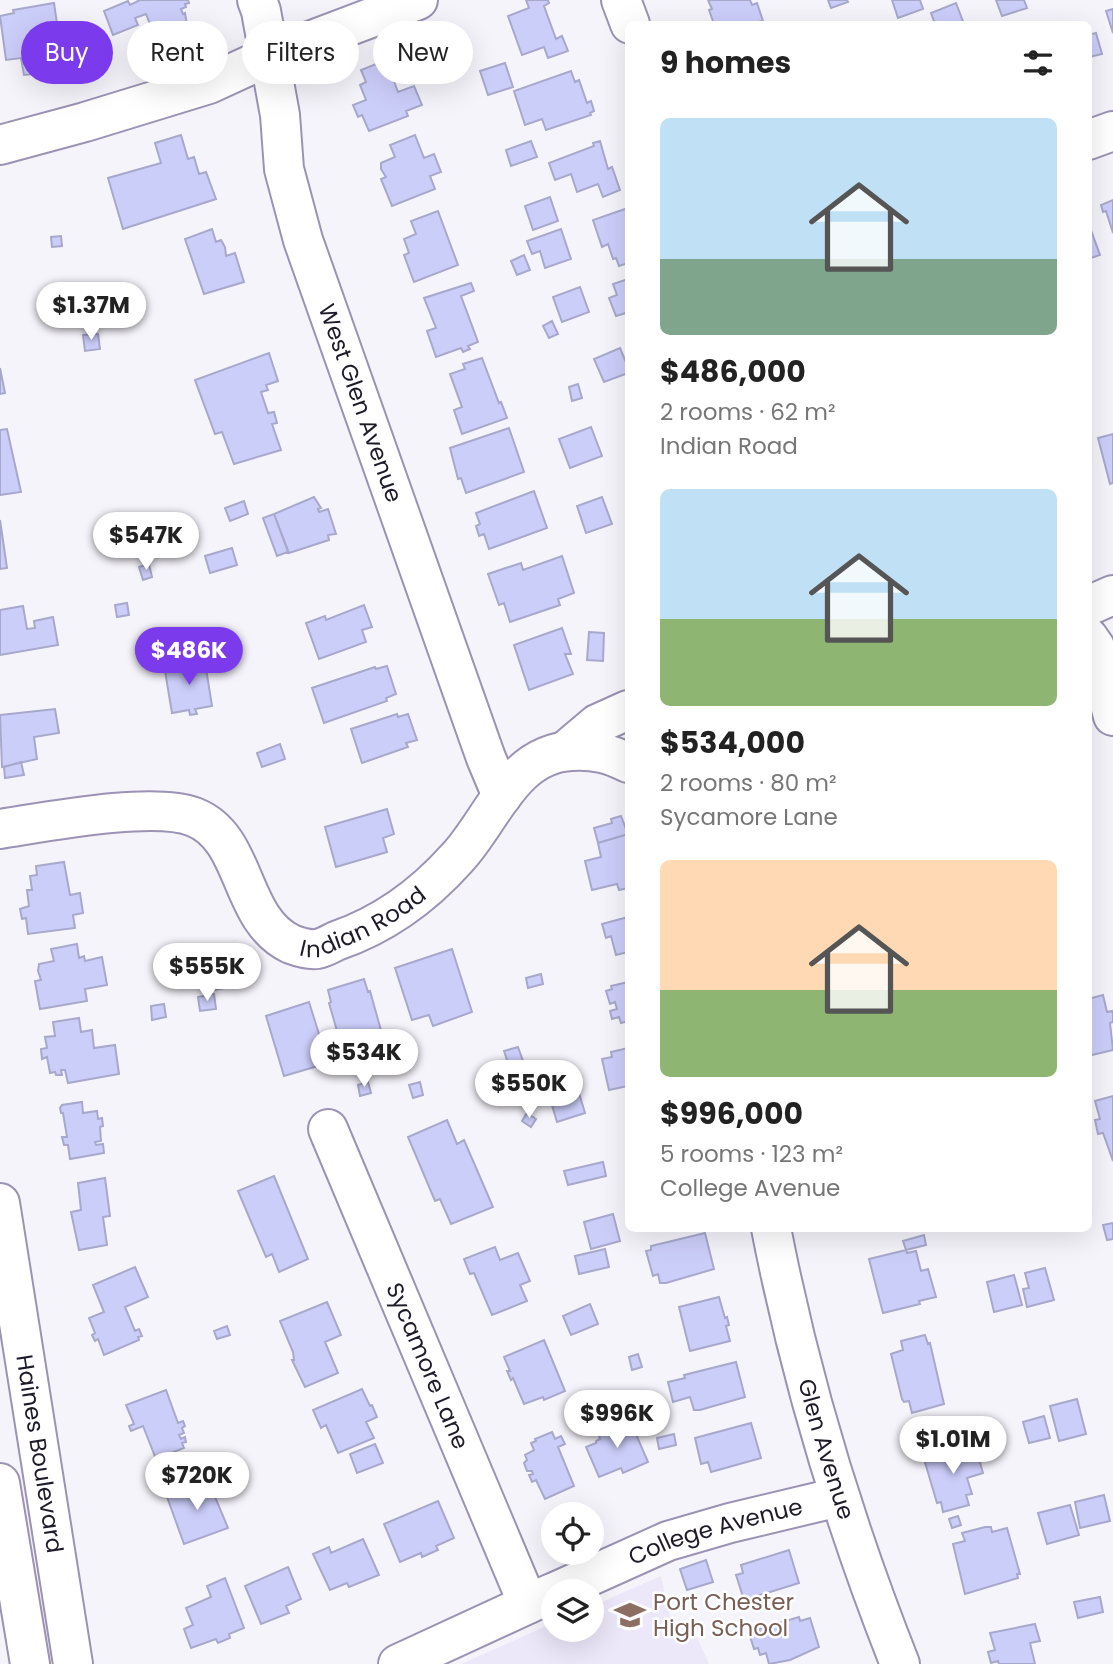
<!DOCTYPE html>
<html lang="en">
<head>
<meta charset="utf-8">
<style>
	:root { --surface:#fff; --page:#f6f6f6; --text:#222; --muted:#767676; --accent:#7c3aed }
	body { margin:0; font-family:Poppins,sans-serif; background:var(--page); color:var(--text); height:100vh; display:flex; flex-direction:column; font-size:26px; white-space:nowrap }
	* { box-sizing:border-box; margin:0 }
	p { font-size:23px; color:var(--muted) }
	.icon { flex:none; width:38px; height:38px; fill:none; stroke:currentColor; stroke-width:2; stroke-linecap:round; stroke-linejoin:round }
	.map { position:relative; flex:1; overflow:hidden }
	.drawer { position:absolute; left:625px; top:21px; width:467px; height:1211px; display:flex; flex-direction:column; background:var(--surface); border-radius:10px; box-shadow:0 7px 28px #0002 }
	.drawer>* { flex:none }
	.hud { position:absolute; left:21px; top:21px; width:499px; height:63px; display:flex; gap:14px }
	.tools { position:absolute; left:541px; top:1502px; display:grid; gap:14px }
	.tools a { display:grid; place-items:center; width:63px; height:63px; border-radius:50%; background:var(--surface); box-shadow:0 7px 28px #0002; font-size:35px }
	.price { position:absolute; translate:-50% -60px; padding:0 16px; border-radius:24px; background:#fff; color:#222; font-size:23px; line-height:46px; filter:drop-shadow(0 2px 4px #0008) }
	.price::after { content:''; position:absolute; left:50%; top:42px; width:21px; height:16px; margin-left:-10px; background:inherit; clip-path:polygon(0 0,100% 0,50% 100%) }
	.price.on { background:var(--accent); color:#fff }
	ul { padding:0; list-style:none }
	li { display:grid; align-content:center; gap:14px; height:371px; padding:0 35px }
	li span { display:grid; place-items:center; height:217px; border-radius:10px; color:#555 }
	li>.icon { margin-inline-start:auto }
	span .icon { width:126px; height:126px; fill:#fffc; stroke-width:1 }
	li b { font-size:30px }
	h2 { display:flex; justify-content:space-between; align-items:center; height:84px; padding:0 35px; font-size:30px }
	.chip { padding:0 24px; border-radius:32px; background:var(--surface); box-shadow:0 7px 28px #0002; font-size:24px; line-height:63px }
	.chip.on { background:var(--accent); color:#fff }
	.map>svg:first-child { display:block }
	.built { fill:#ece7f9 }
	.building { fill:#cccefa; stroke:#a7a8cb; stroke-width:2 }
	.lines { fill:none; stroke-linecap:round; stroke-linejoin:round }
	.minor-casing { stroke:#9b92b4; stroke-width:42 }
	.minor { stroke:#fff; stroke-width:38 }
	.labels { text-anchor:middle; dominant-baseline:central; stroke-width:5; stroke-linejoin:round; paint-order:stroke }
	.street-label { font-size:23px; fill:#1e1a27; stroke:#fff }
	.education-label { font-size:23px; fill:#785e54; stroke:#fff; text-anchor:start }
</style>
</head>
<body>
<div class="map">
<svg width="1113" height="1664" viewBox="0 0 1113 1664">
	<rect width="100%" height="100%" fill="#f6f4fb"/>
	<!-- built -->
	<path class="built" d="M661 1576 675 1640 697 1637 709 1664H461L553 1623V1629H592V1606Z"/>
	<!-- building -->
	<path class="building" d="M188 0 189 3 185 4 186 7 181 9 183 14 185 13 187 24 155 37 146 14 135 18 138 25 113 35 104 11 128 1 130 5 140 0Z
		M526 0H548L549 3 544 6 556 39 562 36 568 51 548 58 544 47 522 55 508 16 529 8Z
		M708 0H750L752 5 757 3 763 21 758 22 759 24H714L709 10 712 9Z
		M828 0H847L848 2 831 8Z
		M892 0H920L923 9 898 18Z
		M996 0H1024L1027 8 1002 16Z
		M54 3 64 71 24 75 21 58 6 60 0 16 14 13 13 10Z
		M956 3 964 24H935L931 13Z
		M1113 9V33L1106 11Z
		M1096 33 1102 54 1089 57 1088 61V35Z
		M386 60 398 92 414 86 422 105 406 111 408 116 369 131 362 115 358 117 353 105 366 100 360 85 366 82 361 70Z
		M505 63 513 87 488 95 480 71Z
		M571 71 575 82 579 80 587 103 591 101 594 111 590 113 591 115 546 130 542 119 525 125 514 91Z
		M181 135 188 159 194 157 199 174 206 172 216 199 123 229 108 178 161 163 155 143Z
		M415 135 424 158 434 154 441 172 430 176 435 189 392 206 381 179 386 177 381 169V163L395 157 390 145Z
		M531 141 537 157 511 166 506 150Z
		M600 141 608 169 612 167 620 190 603 197 598 184 577 192 571 174 555 180 549 163 594 146 593 143Z
		M550 197 558 221 533 230 525 206Z
		M1113 200V233L1106 211 1103 212 1101 205Z
		M628 208V263L619 266 616 258 613 259 608 244 602 247 593 220Z
		M438 211 458 265 414 282 404 255 409 253 404 239 416 234 411 221Z
		M1088 222 1100 255 1088 259Z
		M212 229 216 242 221 240 225 247 226 256 235 253 244 282 204 294 185 239Z
		M561 229 571 259 545 268 540 251 532 254 527 241Z
		M61 236 62 246 52 247 51 237Z
		M524 255 530 270 517 275 511 261Z
		M628 279V315L626 313 616 316 609 298 617 295 613 284Z
		M471 283 474 291 461 296 478 342 468 346 470 349 463 352 461 348 436 357 427 331 436 328 424 298Z
		M580 287 589 312 562 322 553 297Z
		M552 321 558 334 549 338 543 326Z
		M98 334 100 349 85 351 83 335Z
		M620 348 628 367V373L604 382 594 359Z
		M269 353 278 381 266 385 268 390 261 392 268 413 274 412 277 423 272 424 281 450 234 464 222 432 215 434 195 380Z
		M482 358 499 403 501 402 507 418 462 434 454 410 462 407 450 374 465 369 463 364Z
		M0 368 5 393 0 394Z
		M578 384 582 398 572 401 569 387Z
		M591 427 602 456 570 468 559 439Z
		M509 428 524 472 466 493 461 478 458 479 450 448Z
		M7 429 21 492 0 495V430Z
		M1113 434V483L1110 484 1098 438Z
		M534 491 547 528 489 549 484 534 479 536 476 526 480 524 476 513Z
		M314 497 321 508 318 509 319 512 328 509 336 534 328 535 329 540 289 553 274 514Z
		M602 497 612 524 586 533 577 506Z
		M244 501 248 514 230 521 225 508Z
		M274 514 288 552 277 556 263 518Z
		M0 520 7 568 0 569Z
		M232 548 237 565 210 573 205 556Z
		M562 556 574 593 558 599 560 605 510 622 504 603 499 605 488 574 521 563 523 570Z
		M149 564 152 577 143 580 139 567Z
		M127 603 129 615 117 617 115 605Z
		M364 605 372 627 362 630 366 642 319 659 306 623 325 616 326 620Z
		M23 606 27 629 35 628 34 621 53 617 58 645 0 655V610Z
		M562 628 571 654H565L573 674 529 690 514 645Z
		M589 632 604 633 603 661 587 660Z
		M163 651 165 661 145 665 143 655Z
		M204 656 212 706 195 709 197 714 190 715 189 710 172 713 165 671 187 667 186 660Z
		M387 666 396 694 386 698 387 701 324 723 312 688 375 667 376 669Z
		M55 709 59 733 34 737 37 759 2 767 0 715Z
		M397 714 398 717 408 714 417 740 406 743 408 747 362 763 351 729Z
		M280 744 285 759 262 767 257 753Z
		M21 762 24 775 5 778 4 767Z
		M387 809 394 834 383 838 387 852 336 867 325 827Z
		M621 816 628 834 598 843 594 828 612 823 611 819Z
		M628 834V888L619 890 617 884 592 890 585 861 601 857 598 843Z
		M64 862 70 895 80 893 83 913 73 915 75 928 28 934 26 918 22 919 20 909 29 906 27 890H32L30 876 37 875 36 866Z
		M628 917V952L616 955 611 936 606 938 602 924Z
		M77 944 79 958 84 956 85 961 102 957 107 985 85 989 87 1001 40 1009 35 981 41 980 38 971 39 964 54 961 51 949Z
		M452 949 472 1012 433 1026 429 1015 412 1020 395 968Z
		M541 974 543 984 528 988 526 978Z
		M224 978 225 988 212 990 210 980Z
		M364 979 368 992 370 991 384 1041 343 1052 329 1003 331 1002 328 990Z
		M628 982V1021L621 1023 619 1017 612 1019 610 1011 617 1009 615 1002 610 1004 606 991 612 989 611 986Z
		M214 994 216 1009 200 1011 198 997Z
		M1103 995 1107 1012 1112 1011 1113 1014V1022L1110 1023 1113 1050 1088 1056V999Z
		M309 1002 328 1063 284 1076 266 1016Z
		M164 1004 166 1017 152 1020 151 1006Z
		M79 1018 81 1032 92 1030 94 1048 115 1045 119 1074 68 1083 65 1070H61L62 1075H56L55 1072 50 1073 47 1057 42 1059 41 1049 47 1048 45 1037 55 1036 53 1022Z
		M518 1047 523 1061 509 1066 504 1051Z
		M628 1048V1086L609 1090 602 1059 612 1057 611 1052Z
		M501 1080 505 1099 490 1102 486 1084Z
		M368 1082 371 1093 360 1096 358 1085Z
		M420 1082 423 1095 413 1098 409 1085Z
		M579 1093 585 1113 557 1122 551 1102Z
		M1113 1096V1161L1103 1133 1098 1134 1095 1120 1100 1119 1095 1101Z
		M82 1102 83 1113 97 1111 98 1119 102 1118 103 1126 100 1127 101 1141 95 1142 96 1145 103 1144 104 1153 70 1159 68 1145H64L62 1137H67L63 1113H61L60 1108 62 1105Z
		M527 1113 536 1119 531 1127 522 1121Z
		M447 1120 457 1144 464 1140 493 1207 451 1224 440 1199 435 1201 408 1137Z
		M603 1162 606 1176 568 1185 564 1171Z
		M274 1176 308 1259 279 1272 272 1254 266 1257 238 1191Z
		M105 1178 110 1216 103 1217 107 1245 79 1250 71 1212 81 1210 78 1183Z
		M613 1214 620 1241 591 1249 584 1222Z
		M1113 1223V1239L1107 1240 1103 1225Z
		M705 1233 714 1269 666 1283H660L658 1274 653 1276 646 1251 651 1250V1246Z
		M924 1235 926 1245 906 1250 907 1253 916 1251 921 1271 928 1269 936 1297 919 1301 920 1304 883 1313 869 1259 906 1250 903 1241Z
		M495 1247 500 1260 518 1253 530 1281 520 1285 527 1301 492 1315 474 1273 470 1274 464 1259Z
		M605 1249 609 1267 579 1274 575 1256Z
		M135 1267 148 1297 125 1307 135 1331 139 1329 142 1336 138 1337 139 1340 104 1355 98 1339 95 1341 92 1335 95 1333 89 1318 104 1312 93 1285Z
		M1045 1268 1054 1300 1027 1307 1023 1289 1029 1288 1025 1273Z
		M1014 1275 1022 1305 994 1312 987 1282Z
		M719 1297 725 1318 727 1317 729 1325 726 1326 730 1341 690 1351 679 1307Z
		M327 1302 341 1335 325 1342 338 1373 305 1387 292 1360H294L293 1352 280 1321Z
		M590 1304 598 1324 571 1335 563 1316Z
		M227 1326 230 1335 217 1339 214 1331Z
		M925 1335 928 1344 930 1343 944 1404 912 1413 909 1401 904 1402 902 1399 891 1354 903 1350 901 1341Z
		M544 1340 565 1391 544 1400 543 1397 524 1404 513 1378 511 1380 507 1371H510L504 1357Z
		M638 1354 642 1367 632 1370 629 1357Z
		M736 1362 745 1397 700 1410H694L690 1397 673 1402 668 1382 685 1378 684 1375Z
		M362 1389 370 1406 372 1405 377 1417 366 1422 374 1438 338 1453 326 1425 321 1428 313 1410Z
		M166 1390 178 1423 183 1421 185 1426 182 1428 184 1433 179 1435 181 1439 185 1437 186 1442 182 1443 184 1448 156 1459 143 1426 131 1431 129 1426 134 1424 126 1405Z
		M1077 1399 1086 1434 1059 1441 1050 1406Z
		M1044 1416 1050 1438 1029 1443 1023 1422Z
		M629 1418 648 1462 623 1473 621 1468 599 1477 586 1447 596 1443V1441L600 1439 599 1436 615 1430 613 1425Z
		M751 1423 761 1458 711 1472 708 1462 701 1464 695 1438Z
		M552 1432 555 1439 561 1436 565 1444 558 1447 574 1486 545 1499 536 1480 532 1482 529 1475 533 1474 532 1471H527L524 1463 527 1460 525 1455 534 1450 531 1443 536 1441 535 1439Z
		M674 1434 676 1445 659 1449 657 1438Z
		M375 1444 383 1463 357 1473 350 1454Z
		M975 1445 983 1473 967 1478 972 1494 966 1495 969 1505 943 1512 941 1502 937 1503 924 1459Z
		M208 1480 228 1528 184 1544 167 1497Z
		M1104 1495 1110 1521 1080 1528 1075 1502Z
		M438 1501 454 1538 436 1546 438 1550 422 1557 421 1553 400 1562 384 1524Z
		M1070 1505 1079 1535 1047 1544 1038 1513Z
		M958 1516 961 1525 952 1528 949 1519Z
		M985 1527H991L992 1532 1007 1528 1020 1574H1017L1018 1578 965 1594 953 1544 965 1541 962 1533Z
		M363 1539 379 1575 349 1587 347 1583 330 1590 313 1554 329 1547 331 1553Z
		M789 1550 799 1583 744 1600 736 1575 743 1573 741 1565Z
		M706 1560 713 1582 687 1590 680 1569Z
		M288 1567 301 1599 286 1606 289 1613 261 1624 245 1586Z
		M225 1578 244 1628 229 1634 230 1638 218 1643 216 1639 191 1648 184 1629 193 1625 186 1608 211 1597 207 1586Z
		M1100 1597 1103 1612 1078 1618 1074 1602Z
		M799 1617 800 1621 810 1618 819 1647 790 1660 769 1664 766 1653 760 1655 758 1648 754 1649 750 1636 760 1632 759 1629Z
		M1035 1624 1040 1641 1030 1643 1035 1664H999L998 1661 991 1663 988 1652 995 1650 990 1633Z"/>
	<g class="lines">
		<defs>
			<g id="minor">
				<path id="s1" d="M257 0 261 11 280 115 284 169 303 240 486 758 502 796"/>
				<path d="M621 0 630 24"/>
				<path d="M1088 140 1113 131"/>
				<path d="M0 145 85 122 209 84 270 56 418 0"/>
				<path d="M1088 606 1113 595"/>
				<path d="M1088 637 1095 647 1113 716"/>
				<path d="M565 751 597 724 628 710"/>
				<path id="s2" d="M0 829C46 822 153 801 194 817 248 838 238 919 291 944 299 947 308 950 317 949 323 948 330 944 336 941 383 925 424 895 457 858 492 821 512 753 572 751 594 750 609 753 628 763"/>
				<path id="s3" d="M328 1129 528 1604"/>
				<path id="s4" d="M0 1203 73 1664"/>
				<path id="s5" d="M771 1228C800 1377 844 1523 900 1664"/>
				<path d="M0 1483 30 1664"/>
				<path id="s6" d="M557 1591 668 1541 730 1523 839 1497"/>
				<path d="M398 1664 552 1593"/>
			</g>
		</defs>
		<!-- minor casing -->
		<use href="#minor" class="minor-casing"/>
		<!-- minor -->
		<use href="#minor" class="minor"/>
	</g>
	<!-- icons -->
	<defs>
		<symbol id="school-bare" viewBox="-9 -9 18 18"><path d="M0-5L7-2L0 1L-7-2ZM-4 1L0 2.5L4 1V4Q0 6-4 4Z" fill="#8d6e63" stroke="#fff" stroke-width="2.5" paint-order="stroke"/></symbol>
	</defs>
	<g fill-rule="evenodd">
		<use href="#school-bare" x="608" y="1593" width="44" height="44"/>
	</g>
	<g class="labels">
		<!-- street labels -->
		<g class="street-label">
			<text stroke="none"><textPath href="#s1" startOffset="418">West Glen Avenue</textPath></text>
			<text stroke="none"><textPath href="#s2" startOffset="439">Indian Road</textPath></text>
			<text stroke="none"><textPath href="#s3" startOffset="257">Sycamore Lane</textPath></text>
			<text stroke="none"><textPath href="#s5" startOffset="228">Glen Avenue</textPath></text>
			<text stroke="none"><textPath href="#s4" startOffset="254">Haines Boulevard</textPath></text>
			<text stroke="none"><textPath href="#s6" startOffset="170">College Avenue</textPath></text>
		</g>
		<!-- education labels -->
		<g class="education-label">
			<text x="653" y="1602">Port Chester<tspan x="653" dy="26">High School</tspan></text>
		</g>
	</g>
</svg>
<div class="tools">
<a><svg class="icon" aria-label="locate" viewBox="0 0 24 24"><circle cx="12" cy="12" r="6"/><path d="M12 2v4M12 18v4M2 12h4M18 12h4"/></svg></a>
<a><svg class="icon" aria-label="layers" viewBox="0 0 24 24"><path d="M12 4l9 5-9 5-9-5zM3 14l9 5 9-5"/></svg></a>
</div>
<b class="price" style="left:91px;top:342px">$1.37M</b>
<b class="price" style="left:146px;top:572px">$547K</b>
<b class="price on" style="left:189px;top:687px">$486K</b>
<b class="price" style="left:207px;top:1003px">$555K</b>
<b class="price" style="left:364px;top:1089px">$534K</b>
<b class="price" style="left:529px;top:1120px">$550K</b>
<b class="price" style="left:617px;top:1450px">$996K</b>
<b class="price" style="left:953px;top:1476px">$1.01M</b>
<b class="price" style="left:197px;top:1512px">$720K</b>
<div class="hud">
<a class="chip on">Buy</a>
<a class="chip">Rent</a>
<a class="chip">Filters</a>
<a class="chip">New</a>
</div>
<section class="drawer">
<h2>9 homes<svg class="icon" aria-label="filters" viewBox="0 0 24 24"><path d="M4 7h16M4 17h16"/><circle cx="9" cy="7" r="2"/><circle cx="15" cy="17" r="2"/></svg></h2>
<ul>
<li><span style="background:linear-gradient(#bfe0f5 65%,#7fa58c 0)"><svg class="icon" aria-label="home" viewBox="0 0 24 24"><path d="M3 11l9-7 9 7M6 9v11h12V9"/></svg></span><div><b>$486,000</b><p>2 rooms · 62 m²</p><p>Indian Road</p></div></li>
<li><span style="background:linear-gradient(#bfe0f5 60%,#8fb573 0)"><svg class="icon" aria-label="home" viewBox="0 0 24 24"><path d="M3 11l9-7 9 7M6 9v11h12V9"/></svg></span><div><b>$534,000</b><p>2 rooms · 80 m²</p><p>Sycamore Lane</p></div></li>
<li><span style="background:linear-gradient(#ffd9b3 60%,#8fb573 0)"><svg class="icon" aria-label="home" viewBox="0 0 24 24"><path d="M3 11l9-7 9 7M6 9v11h12V9"/></svg></span><div><b>$996,000</b><p>5 rooms · 123 m²</p><p>College Avenue</p></div></li>
</ul>
</section>
</div>
</body>
</html>
